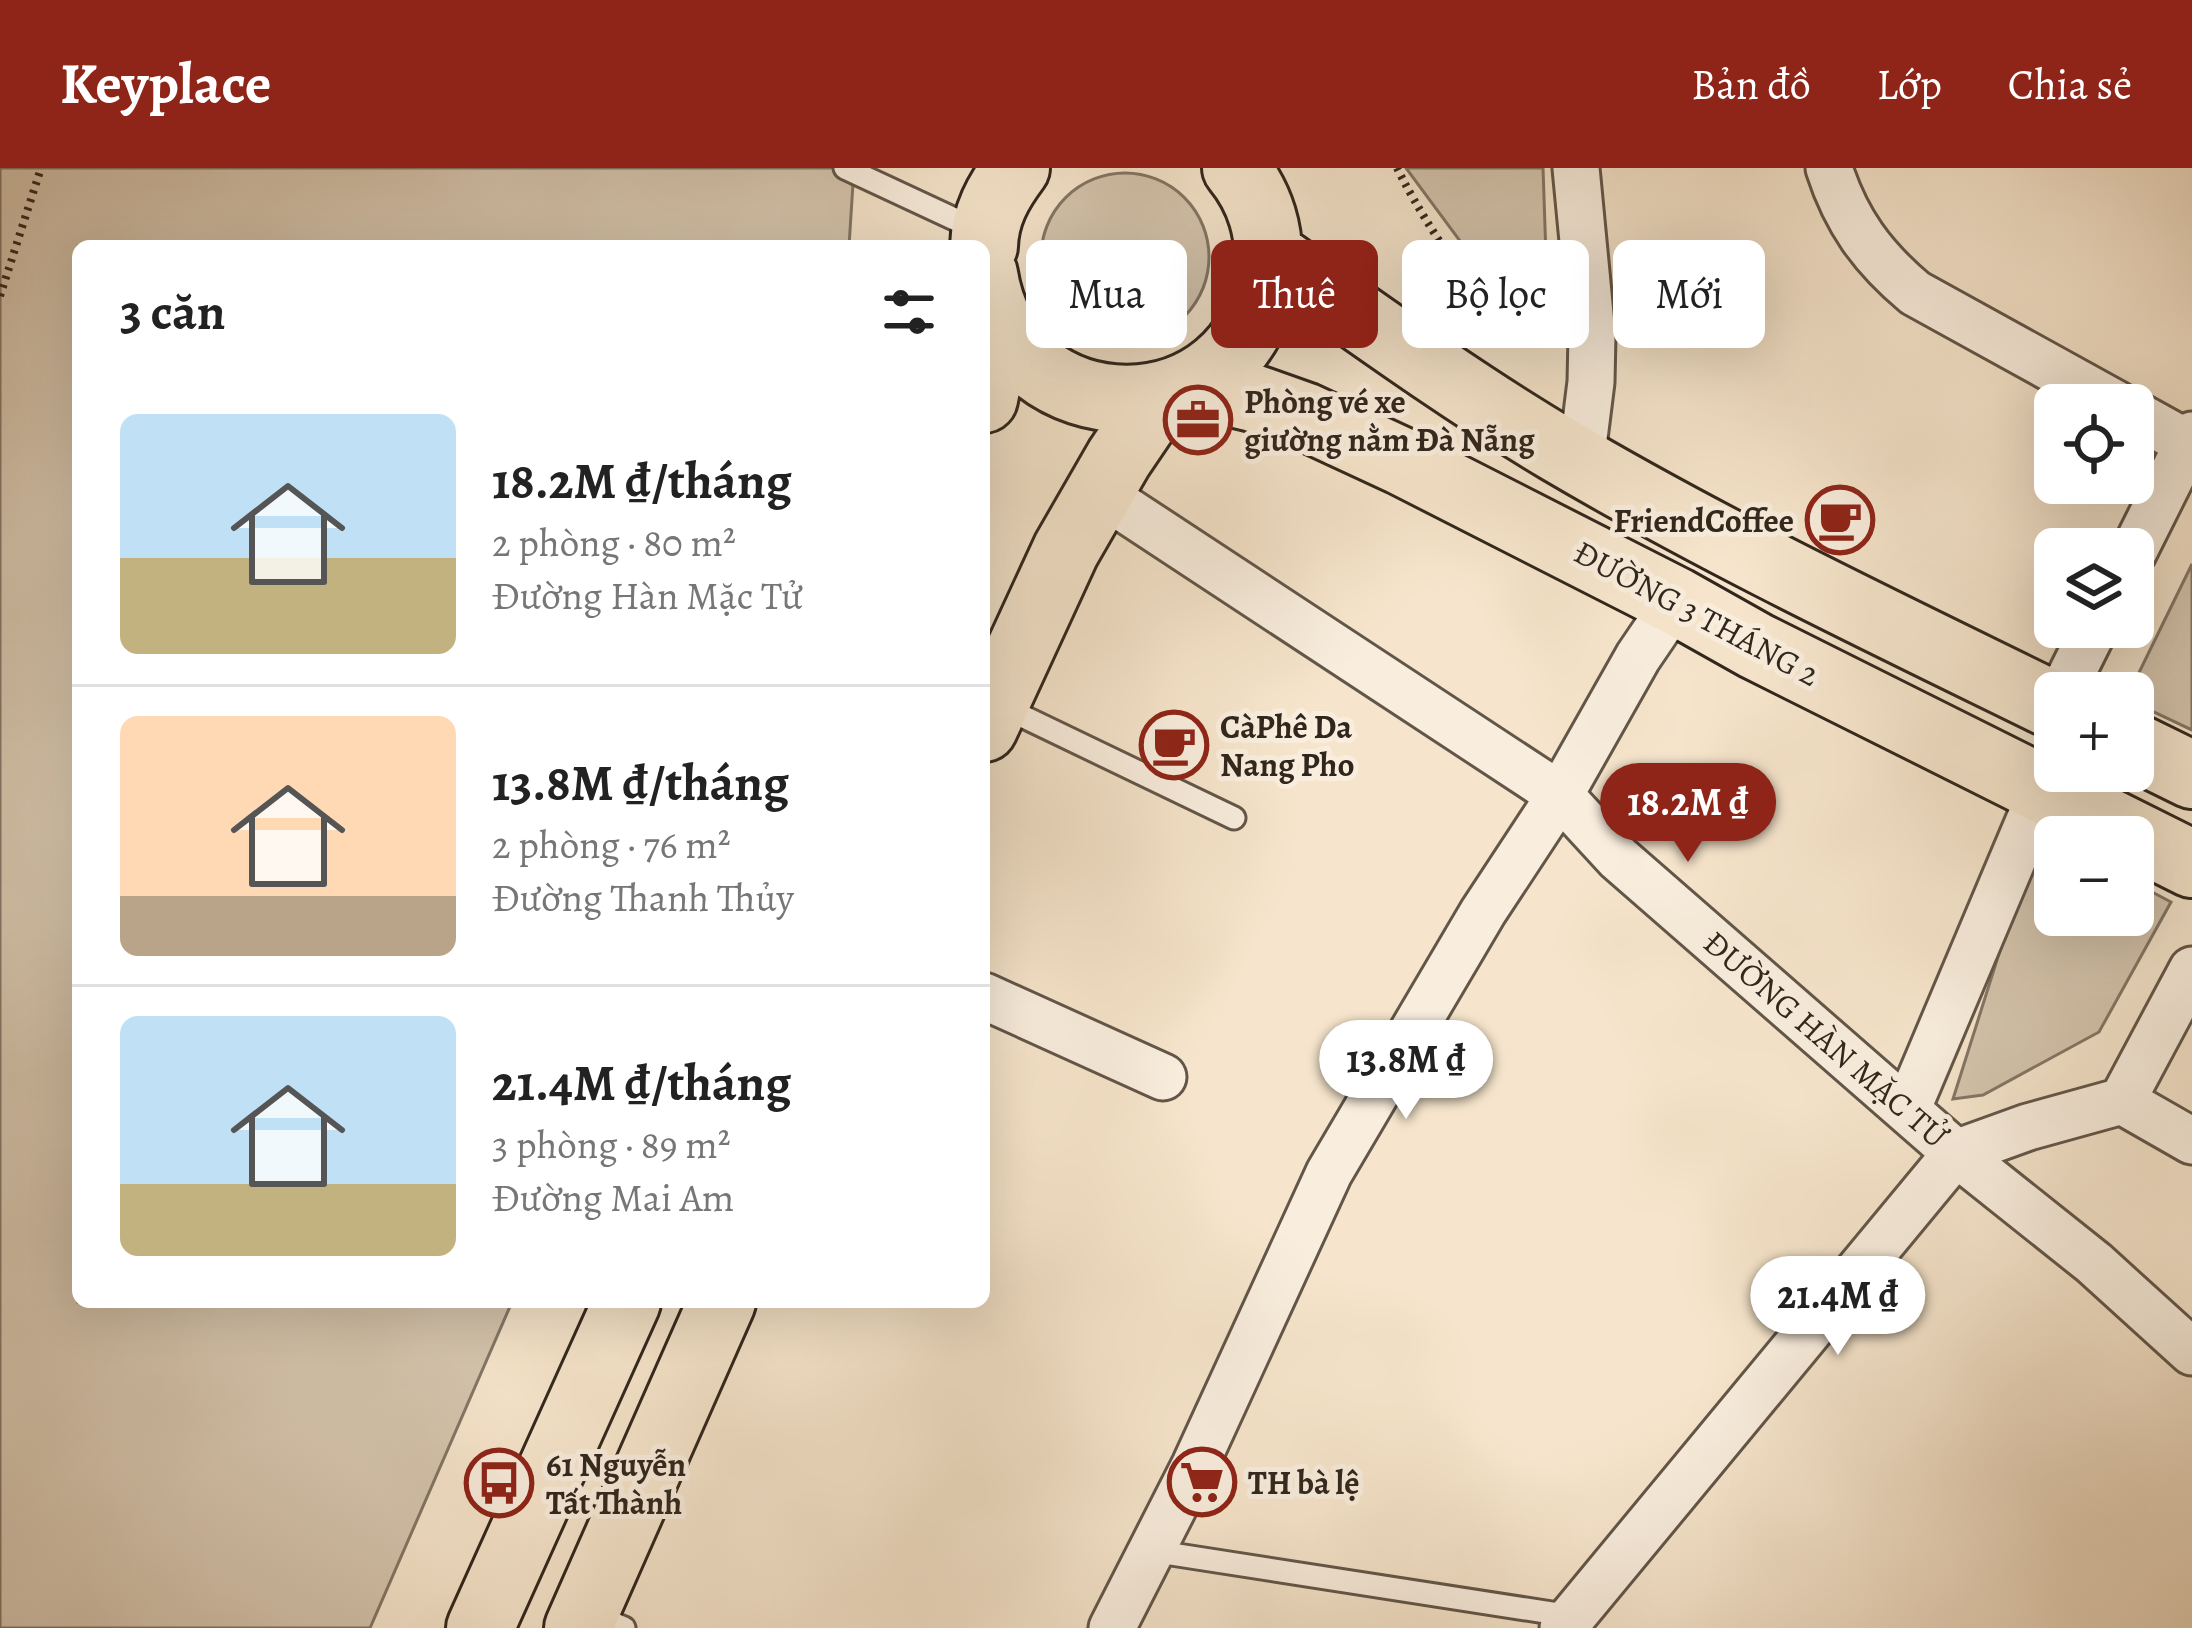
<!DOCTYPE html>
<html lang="vi">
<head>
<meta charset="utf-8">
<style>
	:root { --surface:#fff; --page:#f2f2f2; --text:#222; --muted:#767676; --line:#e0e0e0; --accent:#8f2418 }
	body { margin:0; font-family:Alegreya,serif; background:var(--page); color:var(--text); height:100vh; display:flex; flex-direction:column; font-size:45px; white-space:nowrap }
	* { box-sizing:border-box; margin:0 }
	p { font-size:39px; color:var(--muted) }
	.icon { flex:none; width:66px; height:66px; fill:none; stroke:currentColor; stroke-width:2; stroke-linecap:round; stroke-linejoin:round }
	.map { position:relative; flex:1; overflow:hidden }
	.details { position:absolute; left:72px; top:72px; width:918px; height:1068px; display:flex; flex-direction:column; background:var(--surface); border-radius:18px; box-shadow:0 12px 48px #0002 }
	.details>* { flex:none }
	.top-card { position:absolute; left:1026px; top:72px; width:984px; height:108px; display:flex; gap:24px }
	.tools { position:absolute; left:2034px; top:216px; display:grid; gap:24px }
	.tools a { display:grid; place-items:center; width:120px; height:120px; border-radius:18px; background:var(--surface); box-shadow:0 12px 48px #0002; font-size:60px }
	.price { position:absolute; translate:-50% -102px; padding:0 27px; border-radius:42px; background:#fff; color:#222; font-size:39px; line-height:78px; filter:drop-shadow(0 3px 6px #0008) }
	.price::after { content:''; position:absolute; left:50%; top:72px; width:36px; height:27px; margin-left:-18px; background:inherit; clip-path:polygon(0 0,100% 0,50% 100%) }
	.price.selected { background:var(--accent); color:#fff }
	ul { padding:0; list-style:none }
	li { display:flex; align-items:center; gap:36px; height:300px; padding:0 48px }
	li+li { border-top:3px solid var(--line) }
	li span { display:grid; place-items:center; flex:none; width:336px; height:240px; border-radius:18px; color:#555 }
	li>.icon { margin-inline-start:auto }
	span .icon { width:144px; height:144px; fill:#fffc; stroke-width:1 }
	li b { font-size:51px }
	h2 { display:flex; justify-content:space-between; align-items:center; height:144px; padding:0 48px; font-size:51px }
	.tag { padding:0 42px; border-radius:18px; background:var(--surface); box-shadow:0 12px 48px #0002; font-size:42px; line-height:108px }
	.tag.selected { background:var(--accent); color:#fff }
	header { display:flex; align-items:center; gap:72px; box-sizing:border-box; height:168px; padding:0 60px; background:var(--accent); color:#fff }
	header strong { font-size:57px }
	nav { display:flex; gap:66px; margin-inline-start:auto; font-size:42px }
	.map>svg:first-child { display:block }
	.green { fill:#d5c5ae; stroke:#837666; stroke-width:3 }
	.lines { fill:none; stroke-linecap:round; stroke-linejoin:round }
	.service-casing { stroke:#625649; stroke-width:27 }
	.minor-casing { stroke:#625649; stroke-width:51 }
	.primary-casing { stroke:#31261d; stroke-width:72 }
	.path { stroke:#31261d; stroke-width:8; stroke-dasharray:3 6; stroke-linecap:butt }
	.service { stroke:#f9eede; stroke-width:21 }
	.minor { stroke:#f9eede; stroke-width:45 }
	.primary { stroke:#f6e5cc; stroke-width:66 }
	.labels { text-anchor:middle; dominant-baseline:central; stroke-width:10; stroke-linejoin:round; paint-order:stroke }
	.poi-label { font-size:33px; font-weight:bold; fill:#31261d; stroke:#f9eede; text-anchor:start }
	.street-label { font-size:33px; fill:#31261d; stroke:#f9eede }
</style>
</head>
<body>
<header>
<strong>Keyplace</strong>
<nav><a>Bản đồ</a><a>Lớp</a><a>Chia sẻ</a></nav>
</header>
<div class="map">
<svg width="2192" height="1460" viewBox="0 0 2192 1460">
	<rect width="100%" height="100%" fill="#f6e5cc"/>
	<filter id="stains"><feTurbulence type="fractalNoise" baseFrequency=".00167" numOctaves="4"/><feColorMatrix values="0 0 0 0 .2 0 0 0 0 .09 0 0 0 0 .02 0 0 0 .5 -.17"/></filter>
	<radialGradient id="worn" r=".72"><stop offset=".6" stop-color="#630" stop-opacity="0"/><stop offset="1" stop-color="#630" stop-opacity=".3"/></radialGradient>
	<!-- green -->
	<path class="green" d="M0 0H854L849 78H78V1134H512L370 1460H0Z
		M1406 0H1543L1548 147 1480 100Z
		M1041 89a84 84 0 1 1 168 0a84 84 0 1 1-168 0Z
		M2192 396V562L2133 534V525H2129Z
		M2055 678V747H2133V714L2171 734 2099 864 1983 927 1953 931 2029 691Z"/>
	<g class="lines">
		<defs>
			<path id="service" d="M845 0 978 62
				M1001 538 1234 650
				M1152 1383 1571 1448
				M591 1446 624 1460"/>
			<path id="minor" d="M1576 0 1592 167 1591 214 1581 294
				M1829 0C1846 53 1872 89 1915 125L2118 237
				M2133 245 2189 276
				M1099 324 1560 627 1618 690 1956 985 2094 1095 2192 1184
				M2133 385 2192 267
				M2062 525 2095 459
				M984 828 1163 909
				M2122 933 2192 802
				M2122 933 2192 973
				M1907 942 2043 620
				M1112 1460 1195 1297 1329 1005 1483 744 1560 627 1638 489 1676 433
				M1563 1460 1956 985 2028 959 2122 933"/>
			<path id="primary" d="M984 78C985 47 998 24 1016 0
				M1269 86C1364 153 1459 222 1558 281 1719 376 1888 456 2055 538
				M984 106C1010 273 1246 272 1267 104 1272 66 1260 29 1236 0
				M1194 216 1253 230 1304 248 1401 293 1676 433 1756 478 2192 696
				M984 231 999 157
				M984 560 1066 382 1119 290 1161 228
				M2133 578 2192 607
				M480 1460 627 1134
				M578 1460 722 1134"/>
		</defs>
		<!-- service casing -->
		<use href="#service" class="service-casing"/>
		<!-- minor casing -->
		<use href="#minor" class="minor-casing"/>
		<!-- primary casing -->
		<use href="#primary" class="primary-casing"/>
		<!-- path -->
		<path class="path" d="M1397 0C1413 33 1459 110 1487 131 1506 147 1530 157 1555 161
			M0 128 41 0"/>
		<!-- service -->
		<use href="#service" class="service"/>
		<!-- minor -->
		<use href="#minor" class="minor"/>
		<!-- primary -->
		<use href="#primary" class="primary"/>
	</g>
	<!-- icons -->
	<defs>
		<symbol id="office-ring" viewBox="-11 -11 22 22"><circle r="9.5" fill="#f9eede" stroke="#8f2418" stroke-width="1.5"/><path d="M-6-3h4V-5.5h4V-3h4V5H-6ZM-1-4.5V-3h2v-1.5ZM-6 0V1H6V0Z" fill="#8f2418"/></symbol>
		<symbol id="cafe-ring" viewBox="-11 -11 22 22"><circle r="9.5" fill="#f9eede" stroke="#8f2418" stroke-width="1.5"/><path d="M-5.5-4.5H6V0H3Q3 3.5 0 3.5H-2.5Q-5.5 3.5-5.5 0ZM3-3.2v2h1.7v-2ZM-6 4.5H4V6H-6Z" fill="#8f2418"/></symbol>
		<symbol id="supermarket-ring" viewBox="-11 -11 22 22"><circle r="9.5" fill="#f9eede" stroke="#8f2418" stroke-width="1.5"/><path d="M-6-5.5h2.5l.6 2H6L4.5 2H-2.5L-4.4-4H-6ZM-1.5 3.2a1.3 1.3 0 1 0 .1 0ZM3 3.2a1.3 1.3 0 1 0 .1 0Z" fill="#8f2418"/></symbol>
		<symbol id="bus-ring" viewBox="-11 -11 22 22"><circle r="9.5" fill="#f9eede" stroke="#8f2418" stroke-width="1.5"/><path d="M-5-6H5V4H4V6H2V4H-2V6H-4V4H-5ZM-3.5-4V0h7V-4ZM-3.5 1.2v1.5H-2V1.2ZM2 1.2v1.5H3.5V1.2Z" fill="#8f2418"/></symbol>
	</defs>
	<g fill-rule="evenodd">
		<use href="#office-ring" x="1160" y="214" width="76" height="76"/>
		<use href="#cafe-ring" x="1802" y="314" width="76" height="76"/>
		<use href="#cafe-ring" x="1136" y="539" width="76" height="76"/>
		<use href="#supermarket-ring" x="1164" y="1276" width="76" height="76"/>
		<use href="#bus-ring" x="461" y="1277" width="76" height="76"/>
	</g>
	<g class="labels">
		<!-- poi labels -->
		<g class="poi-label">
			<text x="1244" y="233">Phòng vé xe<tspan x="1244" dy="38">giường nằm Đà Nẵng</tspan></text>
			<text x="1794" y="352" text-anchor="end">FriendCoffee</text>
			<text x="1220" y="558">CàPhê Da<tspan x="1220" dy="38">Nang Pho</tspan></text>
			<text x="546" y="1296">61 Nguyễn<tspan x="546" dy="38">Tất Thành</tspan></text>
			<text x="1248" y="1314">TH bà lệ</text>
		</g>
		<!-- street labels -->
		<g class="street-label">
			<text transform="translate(1697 445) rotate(28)">ĐƯỜNG 3 THÁNG 2</text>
			<text transform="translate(1826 871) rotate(41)">ĐƯỜNG HÀN MẶC TỬ</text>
		</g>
	</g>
	<rect width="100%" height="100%" filter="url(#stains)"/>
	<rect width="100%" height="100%" fill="url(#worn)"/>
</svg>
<div class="tools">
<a><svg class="icon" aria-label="locate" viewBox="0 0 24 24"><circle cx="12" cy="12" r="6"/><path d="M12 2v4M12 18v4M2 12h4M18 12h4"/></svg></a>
<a><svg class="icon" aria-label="layers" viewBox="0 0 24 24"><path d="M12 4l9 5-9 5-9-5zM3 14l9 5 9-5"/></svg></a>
<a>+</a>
<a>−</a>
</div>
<b class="price selected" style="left:1688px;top:697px">18.2M ₫</b>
<b class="price" style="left:1406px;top:954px">13.8M ₫</b>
<b class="price" style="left:1838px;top:1190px">21.4M ₫</b>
<div class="top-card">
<a class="tag">Mua</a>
<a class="tag selected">Thuê</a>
<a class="tag">Bộ lọc</a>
<a class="tag">Mới</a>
</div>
<section class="details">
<h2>3 căn<svg class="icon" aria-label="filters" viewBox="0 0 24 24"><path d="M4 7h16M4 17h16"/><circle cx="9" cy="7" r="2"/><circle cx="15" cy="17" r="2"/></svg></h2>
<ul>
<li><span style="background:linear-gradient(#bfe0f5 60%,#c2b280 0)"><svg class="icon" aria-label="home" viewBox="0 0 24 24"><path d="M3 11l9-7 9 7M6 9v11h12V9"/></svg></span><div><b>18.2M ₫/tháng</b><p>2 phòng · 80 m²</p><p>Đường Hàn Mặc Tử</p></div></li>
<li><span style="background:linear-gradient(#ffd9b3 75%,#b9a48a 0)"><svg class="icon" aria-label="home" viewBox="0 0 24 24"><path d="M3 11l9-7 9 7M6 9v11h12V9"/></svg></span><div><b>13.8M ₫/tháng</b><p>2 phòng · 76 m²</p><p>Đường Thanh Thủy</p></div></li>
<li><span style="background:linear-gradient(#bfe0f5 70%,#c2b280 0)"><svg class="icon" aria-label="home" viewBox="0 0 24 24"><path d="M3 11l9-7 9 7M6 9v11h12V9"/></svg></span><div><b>21.4M ₫/tháng</b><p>3 phòng · 89 m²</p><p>Đường Mai Am</p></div></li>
</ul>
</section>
</div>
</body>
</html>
